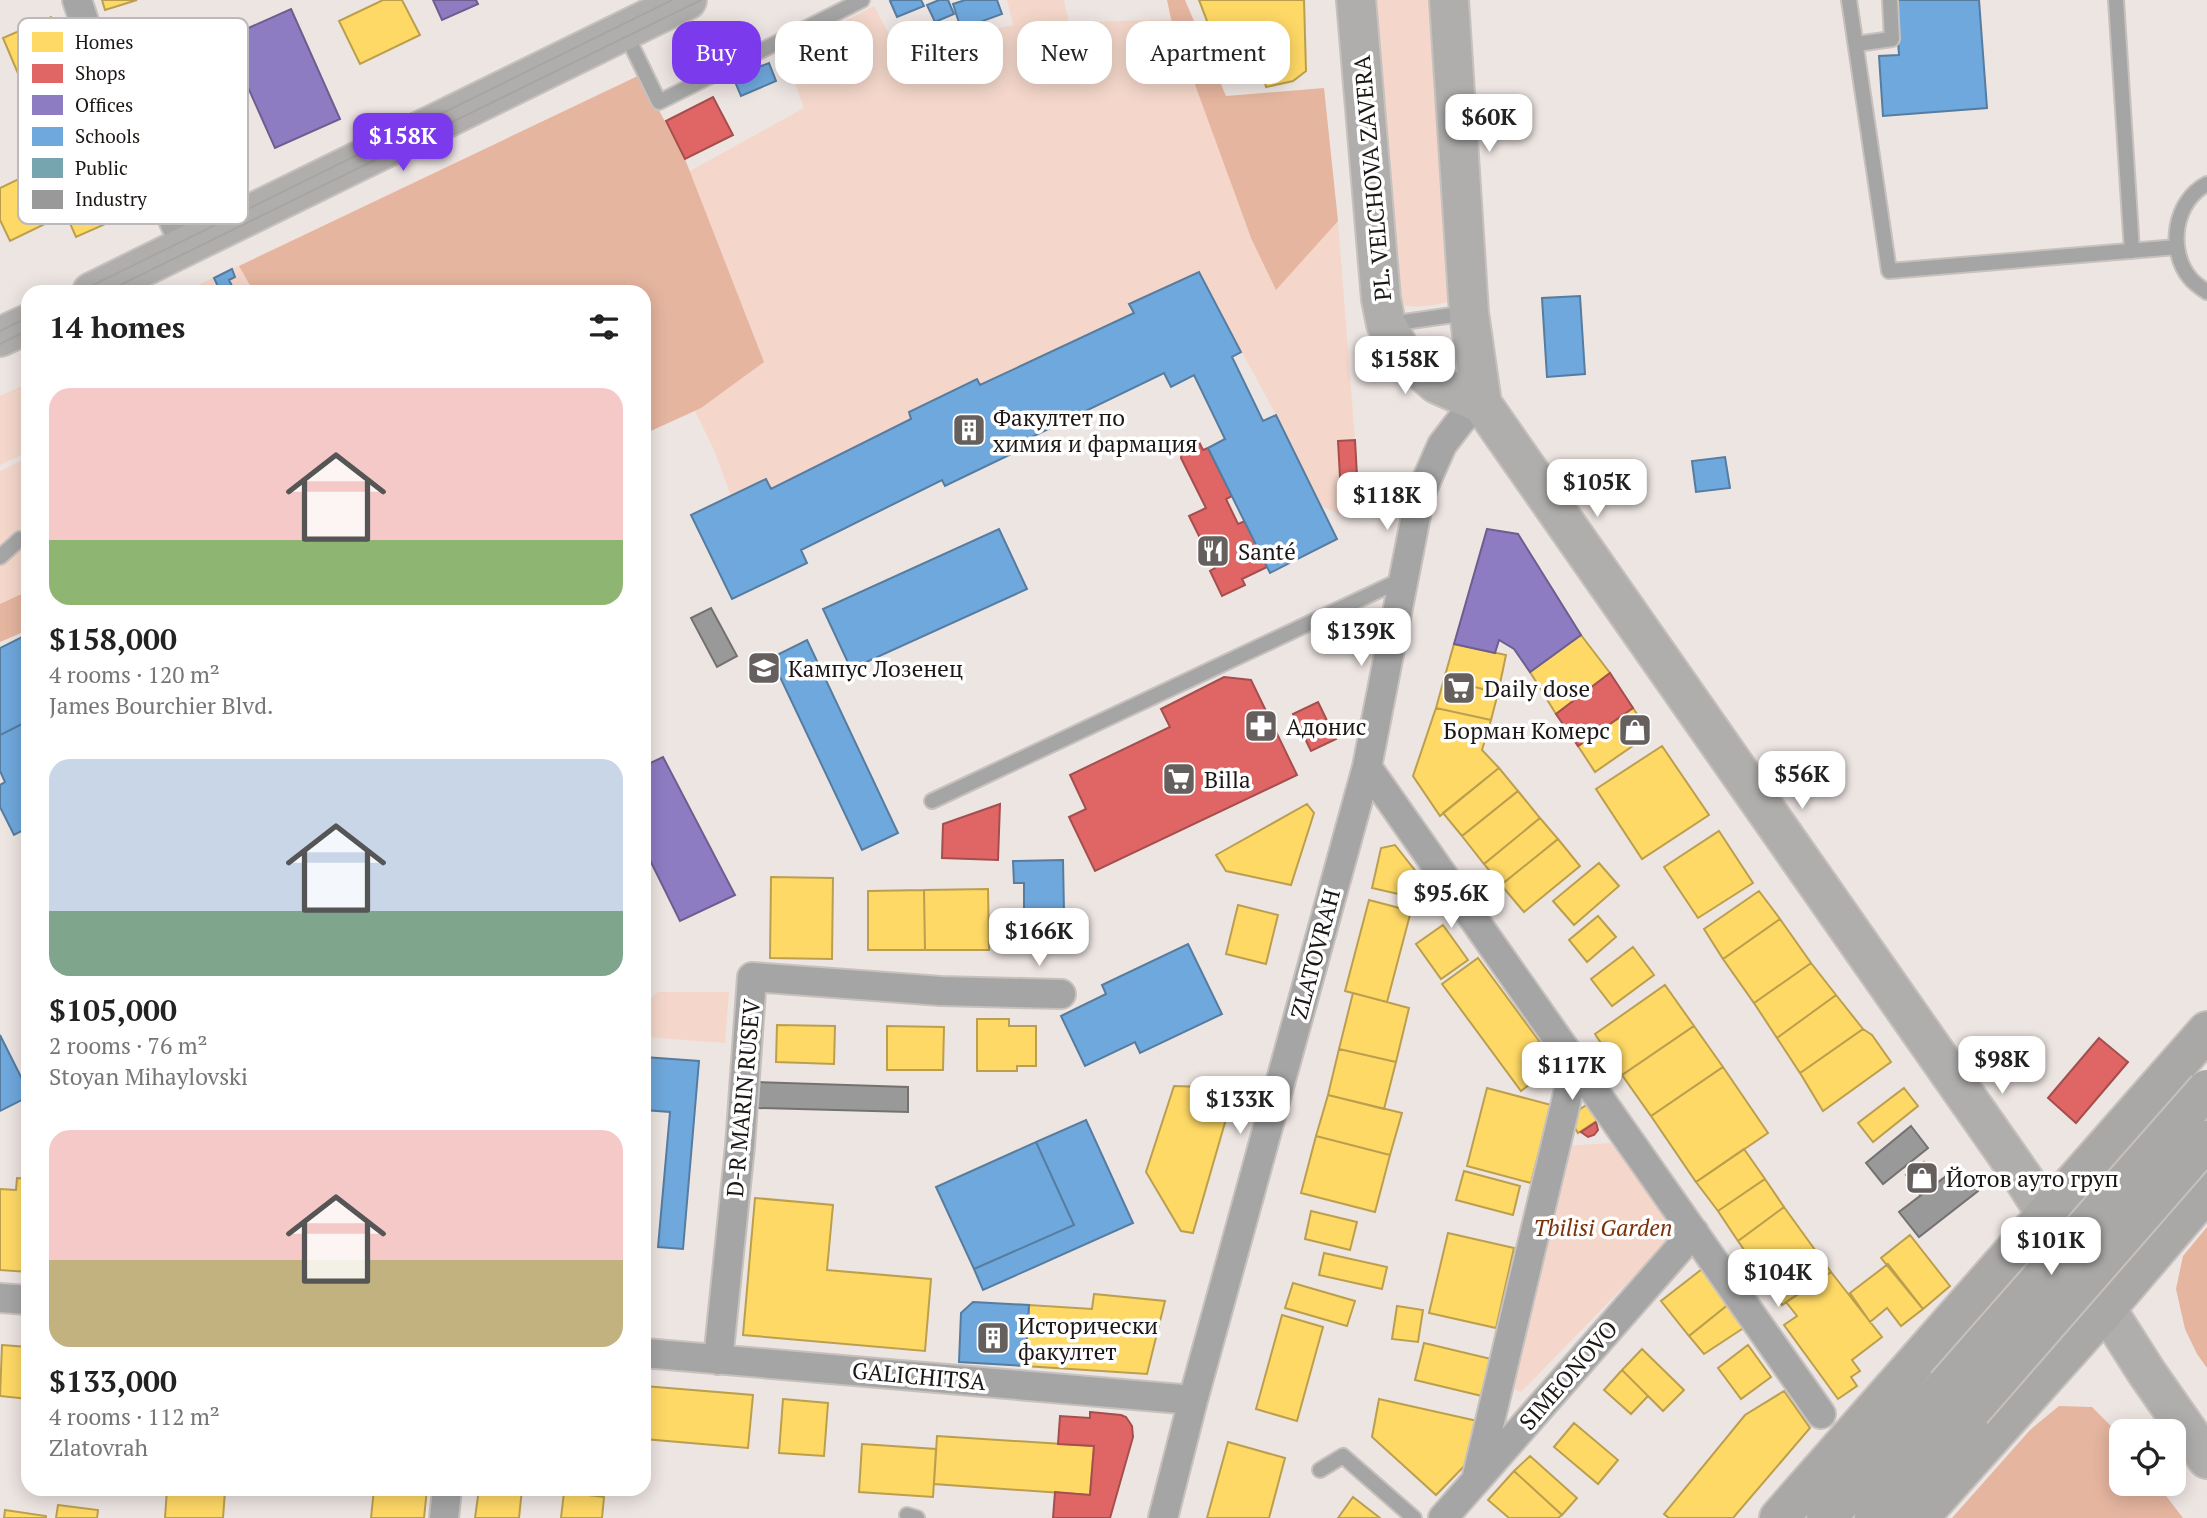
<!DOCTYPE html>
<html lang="en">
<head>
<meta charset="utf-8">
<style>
	:root { --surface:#fff; --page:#f6f6f6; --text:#222; --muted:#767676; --accent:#7c3aed }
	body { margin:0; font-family:"PT Serif",serif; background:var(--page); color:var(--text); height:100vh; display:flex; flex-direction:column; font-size:26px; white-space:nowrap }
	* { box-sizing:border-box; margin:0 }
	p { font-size:23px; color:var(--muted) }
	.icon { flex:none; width:38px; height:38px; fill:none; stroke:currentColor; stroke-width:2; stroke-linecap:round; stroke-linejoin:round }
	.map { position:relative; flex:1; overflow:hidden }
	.panel { position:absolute; left:21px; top:285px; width:630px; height:1211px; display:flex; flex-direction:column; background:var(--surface); border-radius:21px; box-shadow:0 4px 18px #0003 }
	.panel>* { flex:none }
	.hud { position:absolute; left:672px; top:21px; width:665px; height:63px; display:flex; gap:14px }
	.fabs { position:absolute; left:2109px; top:1419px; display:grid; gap:14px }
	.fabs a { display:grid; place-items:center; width:77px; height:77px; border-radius:14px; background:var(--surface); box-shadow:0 4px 18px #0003; font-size:35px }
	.price { position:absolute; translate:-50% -60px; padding:0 16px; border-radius:14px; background:#fff; color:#222; font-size:23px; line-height:46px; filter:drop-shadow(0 2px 4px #0008) }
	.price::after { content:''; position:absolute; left:50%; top:42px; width:21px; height:16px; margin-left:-10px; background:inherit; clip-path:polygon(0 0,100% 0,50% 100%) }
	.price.current { background:var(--accent); color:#fff }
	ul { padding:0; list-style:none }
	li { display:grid; align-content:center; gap:14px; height:371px; padding:0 28px }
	li span { display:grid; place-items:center; height:217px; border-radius:21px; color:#555 }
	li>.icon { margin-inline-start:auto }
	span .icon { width:126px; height:126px; fill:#fffc; stroke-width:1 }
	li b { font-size:30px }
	h2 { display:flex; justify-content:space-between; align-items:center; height:84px; padding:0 28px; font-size:30px }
	.pill { padding:0 24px; border-radius:21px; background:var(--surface); box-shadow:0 4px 18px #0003; font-size:24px; line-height:63px }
	.pill.current { background:var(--accent); color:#fff }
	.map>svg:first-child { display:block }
	.green { fill:#f4d7ca }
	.forest { fill:#e5b59f }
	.homes { fill:#ffd966; stroke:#bb9f4e; stroke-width:2 }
	.shops { fill:#e06666; stroke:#a54e4e; stroke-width:2 }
	.offices { fill:#8e7cc3; stroke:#6c5e8f; stroke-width:2 }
	.schools { fill:#6fa8dc; stroke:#567ca0; stroke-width:2 }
	.industry { fill:#999; stroke:#747271; stroke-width:2 }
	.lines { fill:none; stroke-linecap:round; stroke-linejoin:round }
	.lane-casing { stroke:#c7c1be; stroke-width:18 }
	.street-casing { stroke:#c7c1be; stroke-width:32 }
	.secondary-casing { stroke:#c7c1be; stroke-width:42 }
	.primary-casing { stroke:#c7c1be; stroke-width:42 }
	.lane { stroke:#a5a5a5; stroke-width:14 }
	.street { stroke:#a5a5a5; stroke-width:28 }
	.secondary { stroke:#b0aeac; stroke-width:38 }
	.primary { stroke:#aaa8a6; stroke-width:38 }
	.tram { stroke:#a7a4a2; stroke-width:2 }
	.primary-bridge-casing { stroke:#c7c1be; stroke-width:42; stroke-linecap:butt }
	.primary-bridge { stroke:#aaa8a6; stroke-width:38 }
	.labels { text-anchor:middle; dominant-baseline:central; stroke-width:7; stroke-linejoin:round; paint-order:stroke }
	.street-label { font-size:23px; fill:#1c1715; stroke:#fff }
	.poi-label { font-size:23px; fill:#1c1715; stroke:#fff; text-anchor:start }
	.park-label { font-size:23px; font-style:italic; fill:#7c3208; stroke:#fff }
	.key { fill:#fff; stroke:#bbb9b9; stroke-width:2 }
	.key-label { font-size:19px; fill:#1c1715 }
</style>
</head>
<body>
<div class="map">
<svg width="2207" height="1518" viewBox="0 0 2207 1518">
	<rect width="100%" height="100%" fill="#ede5e2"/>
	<!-- green -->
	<path class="green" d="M1007 0H1064L1069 23 1171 19 1251 238 1338 221 1355 440 1338 441 1343 516 1322 506 1276 415 1199 273 1129 303 1134 313 980 385 976 379 909 411 911 419 771 489 731 496 714 450 695 411 644 434V292H196L194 287 640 75 690 171 804 108 784 53 874 6 897 49 1013 25Z
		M1375 0H1435L1453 300C1437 306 1418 308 1401 305L1392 268 1379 34Z
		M28 383V452L0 465V396Z
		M27 458 28 591 0 604V471Z
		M658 992H729L725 1043 644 1037V1004Z
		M1611 1143 1678 1231 1521 1392 1507 1386 1563 1146Z"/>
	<!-- forest -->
	<path class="forest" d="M1167 0H1185L1226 96 1324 88 1338 221 1276 290 1251 238 1171 19Z
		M640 75 685 159 764 362 701 408 644 434V292H254L239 266Z
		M28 591V630L0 642V604Z
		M2207 1227V1368L2197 1354 2185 1329 2176 1289 2183 1256Z
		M2059 1406 2092 1407 2121 1436V1484H2157L2183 1518H1952L2030 1430Z"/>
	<!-- homes -->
	<path class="homes" d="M102 0H137L105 10Z
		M383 0H402L420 35 360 64 339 21Z
		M1199 0H1304L1306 71 1293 81 1266 87 1261 64 1225 68Z
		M51 17 89 108 41 128 3 38Z
		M111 150 137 210 76 237 49 176Z
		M27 175 49 222 10 241 0 220V188Z
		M1581 635 1610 673 1556 714 1530 672Z
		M1454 644 1506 655 1498 693 1444 679Z
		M1444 679 1498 693 1491 720 1436 708Z
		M1436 708 1491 720 1482 750 1499 768 1440 816 1413 776Z
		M1633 708 1650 734 1595 772 1578 746Z
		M1662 746 1709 815 1642 859 1596 789Z
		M1499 768 1518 791 1462 836 1443 813Z
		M1518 791 1540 818 1484 864 1462 836Z
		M1307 804 1314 813 1291 885 1226 871 1216 855Z
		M1540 818 1558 839 1501 885 1484 864Z
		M1719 831 1753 883 1698 918 1664 867Z
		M1558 839 1580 866 1524 912 1501 885Z
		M1395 845 1421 878 1416 898 1372 888 1381 848Z
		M1599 863 1619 886 1574 925 1553 901Z
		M771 877 833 878 832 959 770 958Z
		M988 889 989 950H925L924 890Z
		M924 890 925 950H868V891Z
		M1759 891 1780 919 1723 959 1704 929Z
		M1369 900 1411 911 1387 1002 1345 991Z
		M1238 905 1278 915 1266 964 1226 954Z
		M1598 916 1616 937 1587 962 1569 940Z
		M1780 919 1811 963 1754 1003 1723 959Z
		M1443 925 1468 960 1441 979 1416 944Z
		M1633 947 1654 975 1612 1006 1591 979Z
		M1478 958 1556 1064 1521 1091 1442 984Z
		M1811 963 1836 995 1777 1038 1754 1003Z
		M1665 985 1694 1026 1622 1075 1595 1034Z
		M1353 993 1409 1008 1396 1062 1339 1049Z
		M1836 995 1863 1029 1800 1073 1777 1038Z
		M977 1019H1009V1026H1036V1066H1017V1071H977Z
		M777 1025 835 1026 834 1064 776 1062Z
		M887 1026 944 1027 943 1070H887Z
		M1694 1026 1723 1067 1651 1116 1622 1075Z
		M1863 1029 1872 1035 1891 1062 1823 1111 1800 1073Z
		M1339 1049 1396 1062 1384 1109 1328 1095Z
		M1723 1067 1768 1133 1696 1182 1651 1116Z
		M1174 1086 1235 1088 1193 1233 1181 1231 1146 1172Z
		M1487 1088 1551 1105 1531 1183 1467 1166Z
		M1904 1088 1918 1106 1873 1142 1858 1123Z
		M1328 1095 1402 1113 1390 1155 1316 1136Z
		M1588 1104 1598 1120 1578 1133 1568 1117Z
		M1316 1136 1390 1155 1375 1212 1301 1193Z
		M1744 1149 1765 1179 1718 1211 1696 1182Z
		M1464 1171 1520 1186 1513 1215 1456 1200Z
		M17 1178 28 1179V1272L0 1270V1189L16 1190Z
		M1765 1179 1784 1207 1738 1241 1718 1211Z
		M755 1198 833 1205 827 1270 931 1279 925 1351 743 1335Z
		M1784 1207 1831 1272 1782 1305 1738 1241Z
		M1311 1211 1357 1222 1350 1250 1305 1239Z
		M1448 1233 1514 1248 1496 1328 1429 1313Z
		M1910 1235 1950 1286 1923 1309 1881 1258Z
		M1324 1253 1387 1267 1382 1289 1319 1275Z
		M1888 1264 1923 1309 1901 1326 1887 1308 1870 1322 1850 1293Z
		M1702 1269 1730 1303 1689 1336 1661 1301Z
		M1831 1272 1882 1337 1852 1360 1860 1371 1851 1377 1857 1386 1838 1399 1784 1325 1797 1316 1786 1302Z
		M1293 1283 1355 1301 1347 1326 1285 1308Z
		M1094 1294 1165 1301 1147 1374 1025 1366 1029 1305 1092 1309Z
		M1730 1303 1745 1327 1704 1354 1689 1336Z
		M1397 1306 1423 1310 1418 1342 1392 1339Z
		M1282 1315 1323 1327 1297 1421 1256 1409Z
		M1424 1343 1491 1359 1482 1396 1415 1380Z
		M2 1345 28 1347V1399L0 1396Z
		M1748 1345 1771 1377 1741 1399 1718 1368Z
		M1642 1349 1684 1390 1663 1411 1622 1370Z
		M1622 1370 1648 1396 1631 1414 1604 1390Z
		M644 1386 753 1395 748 1448 644 1439Z
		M1784 1391 1810 1428 1733 1518H1669L1664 1514 1745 1415Z
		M783 1399 828 1403 824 1456 779 1453Z
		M1379 1399 1482 1422 1478 1452 1436 1495 1372 1437Z
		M1574 1423 1618 1460 1598 1484 1554 1447Z
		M937 1436 1094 1446 1090 1495 934 1484Z
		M1228 1442 1285 1458 1269 1518H1207Z
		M862 1444 936 1449 933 1497 859 1492Z
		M1530 1456 1577 1498 1562 1515 1514 1471Z
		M1514 1471 1562 1515 1558 1518H1509L1488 1500Z
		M167 1489 225 1491 223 1518H165Z
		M374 1489H427L424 1518H371Z
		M479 1489H522L519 1518H475Z
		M564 1492 604 1497 602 1518H561Z
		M1353 1497 1380 1518H1338Z
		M58 1505 98 1510 97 1518H56Z
		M5 1510 46 1516V1518H4Z"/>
	<!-- shops -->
	<path class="shops" d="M713 97 733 135 685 159 666 121Z
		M1355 440 1357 476 1340 477 1338 441Z
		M1199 442 1203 450 1208 448 1232 496 1226 499 1238 524 1245 521 1267 567 1242 579 1245 585 1222 596 1210 571 1215 568 1189 516 1206 508 1181 458 1182 450Z
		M1610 673 1633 708 1578 746 1556 714Z
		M1224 677 1251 680 1297 775 1095 871 1069 817 1086 809 1070 775 1170 727 1161 709Z
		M1318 702 1336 739 1311 751 1293 714Z
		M1000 804 998 860 942 858 943 824Z
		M2099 1038 2128 1062 2076 1123 2048 1098Z
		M1596 1122 1598 1130 1594 1135 1588 1137 1581 1132Z
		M1924 1162 1938 1182 1921 1196 1906 1175Z
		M1090 1412 1121 1415 1126 1417 1132 1426 1133 1437 1110 1518H1053L1055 1492 1090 1495 1094 1446 1058 1444 1060 1416 1090 1418Z"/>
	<!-- offices -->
	<path class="offices" d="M433 0H476L478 4 442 20Z
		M291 9 340 119 275 148 226 38Z
		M1487 529 1518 534 1581 635 1530 672 1514 649 1499 640 1495 653 1454 644Z
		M663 757 735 895 680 921 646 852 644 853V766Z"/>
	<!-- schools -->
	<path class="schools" d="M893 0H921L924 6 897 17 890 1Z
		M939 0H948L954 14 935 22 927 5Z
		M965 0H997L1002 14 961 29 953 4Z
		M1895 0H1979L1987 108 1883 116 1879 56 1899 55Z
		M769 63 776 81 741 96 733 77Z
		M232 269 235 277 229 280 232 286 220 291 214 278Z
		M1199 272 1241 352 1232 357 1263 421 1276 415 1337 539 1270 573 1208 448 1225 439 1194 375 1171 387 1164 373 1011 447 1013 453 1007 456 945 486 942 480 801 550 807 563 732 599 691 515 766 479 771 489 911 419 909 412 977 379 980 385 1134 313 1129 304Z
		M1580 296 1585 374 1547 377 1542 298Z
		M1725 457 1730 488 1696 492 1692 461Z
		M999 529 1027 589 851 669 823 609Z
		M28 634V721L0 735V648Z
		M807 640 898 833 862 850 771 658Z
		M28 721V835L25 829 14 835 0 807V785L5 782 0 771V735Z
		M1063 860 1064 913 1024 914V883H1014L1013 861Z
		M1188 944 1222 1014 1140 1053 1135 1042 1085 1066 1061 1016 1106 994 1102 985Z
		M0 1035 28 1091V1097L0 1111Z
		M644 1057 699 1061 683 1249 658 1247 670 1112 644 1110Z
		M1086 1120 1133 1223 983 1290 974 1269 1074 1225 1036 1142Z
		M1036 1142 1074 1225 974 1269 936 1187Z
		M973 1302 1029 1305 1025 1366 959 1362 961 1313Z"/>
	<!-- industry -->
	<path class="industry" d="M711 608 737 656 717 667 691 618Z
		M758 1082 908 1087V1112L758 1108Z
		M1911 1126 1928 1148 1883 1184 1866 1163Z
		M1958 1167 1978 1191 1919 1237 1899 1212Z"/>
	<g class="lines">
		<defs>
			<path id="lane" d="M1849 0 1889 271 2177 247
				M2116 0 2132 251
				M625 32 659 102 862 0
				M1856 44 1892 39 1890 0
				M2207 184C2174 201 2167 250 2190 278 2194 283 2201 288 2207 292
				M1390 324 1467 313
				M0 557 20 539
				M932 801 1403 579
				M1320 1470 1343 1456 1414 1518
				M907 1515 917 1518"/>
			<path id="street" d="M77 0 88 33 185 246
				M1367 767 1821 1414
				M0 1298 28 1300
				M644 1353 1193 1400
				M718 1360 740 1146 752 977 941 991 1061 994
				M1476 1480 1575 1064
				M444 1518 447 1489
				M1163 1518 1193 1400 1367 767 1420 495 1442 445 1462 419 1482 404
				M1443 1518 1694 1232"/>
			<path id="secondary" d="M1356 0 1381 299 1386 324 1403 355 1437 384 1482 404
				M1449 0 1469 313 1482 404 2023 1178 2147 1373 2207 1459
				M92 292 687 0
				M0 337 28 324"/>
			<path id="primary" d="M1779 1518 2207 1031
				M1826 1518 1946 1386
				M1874 1518 1972 1410
				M1919 1518 2106 1309 2207 1191"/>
		</defs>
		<!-- lane casing -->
		<use href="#lane" class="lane-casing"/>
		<!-- street casing -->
		<use href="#street" class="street-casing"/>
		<!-- secondary casing -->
		<use href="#secondary" class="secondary-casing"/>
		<!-- primary casing -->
		<use href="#primary" class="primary-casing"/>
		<!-- lane -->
		<use href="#lane" class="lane"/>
		<!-- street -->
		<use href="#street" class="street"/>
		<!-- secondary -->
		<use href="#secondary" class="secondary"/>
		<!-- primary -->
		<use href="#primary" class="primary"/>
		<!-- tram -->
		<path class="tram" d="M79 292 672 0
			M106 292 701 0
			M0 331 28 317
			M0 344 28 330"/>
		<defs>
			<path id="primary-bridge" d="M1946 1386 2207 1089
				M1972 1410 2207 1140"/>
		</defs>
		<!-- primary-bridge casing -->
		<use href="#primary-bridge" class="primary-bridge-casing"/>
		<!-- primary-bridge -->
		<use href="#primary-bridge" class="primary-bridge"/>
	</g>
	<!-- icons -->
	<defs>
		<symbol id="building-square" viewBox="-11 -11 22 22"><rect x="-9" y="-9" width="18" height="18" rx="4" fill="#655f5d" stroke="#fff"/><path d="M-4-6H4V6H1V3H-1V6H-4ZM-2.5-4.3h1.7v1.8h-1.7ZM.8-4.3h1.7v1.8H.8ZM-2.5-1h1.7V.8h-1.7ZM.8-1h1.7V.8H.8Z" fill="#fff"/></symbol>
		<symbol id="restaurant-square" viewBox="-11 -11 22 22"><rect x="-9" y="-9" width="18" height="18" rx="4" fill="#655f5d" stroke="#fff"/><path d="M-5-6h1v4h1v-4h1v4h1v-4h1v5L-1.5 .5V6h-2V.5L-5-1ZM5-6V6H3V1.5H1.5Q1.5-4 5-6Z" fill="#fff"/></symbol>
		<symbol id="university-square" viewBox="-11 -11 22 22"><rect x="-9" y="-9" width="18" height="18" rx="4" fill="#655f5d" stroke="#fff"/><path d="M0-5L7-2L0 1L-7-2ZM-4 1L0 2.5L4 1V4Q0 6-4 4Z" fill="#fff"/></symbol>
		<symbol id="supermarket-square" viewBox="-11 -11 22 22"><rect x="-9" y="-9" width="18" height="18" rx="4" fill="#655f5d" stroke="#fff"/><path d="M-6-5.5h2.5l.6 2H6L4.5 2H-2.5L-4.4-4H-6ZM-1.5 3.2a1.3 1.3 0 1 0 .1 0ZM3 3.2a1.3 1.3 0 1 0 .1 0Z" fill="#fff"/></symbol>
		<symbol id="pharmacy-square" viewBox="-11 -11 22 22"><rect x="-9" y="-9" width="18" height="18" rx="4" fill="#655f5d" stroke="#fff"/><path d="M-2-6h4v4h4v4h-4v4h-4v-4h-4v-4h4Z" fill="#fff"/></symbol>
		<symbol id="shop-square" viewBox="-11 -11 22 22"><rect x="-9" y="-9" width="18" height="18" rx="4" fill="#655f5d" stroke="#fff"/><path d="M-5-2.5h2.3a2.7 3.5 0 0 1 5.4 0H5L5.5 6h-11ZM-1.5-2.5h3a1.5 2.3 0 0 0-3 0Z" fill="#fff"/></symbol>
	</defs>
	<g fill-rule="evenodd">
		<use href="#building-square" x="950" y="411" width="38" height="38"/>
		<use href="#restaurant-square" x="1194" y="532" width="38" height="38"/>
		<use href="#university-square" x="745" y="649" width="38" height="38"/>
		<use href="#supermarket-square" x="1440" y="669" width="38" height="38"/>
		<use href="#pharmacy-square" x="1242" y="707" width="38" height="38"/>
		<use href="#shop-square" x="1616" y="711" width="38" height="38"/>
		<use href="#supermarket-square" x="1160" y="760" width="38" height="38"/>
		<use href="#shop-square" x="1903" y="1159" width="38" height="38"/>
		<use href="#building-square" x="974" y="1319" width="38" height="38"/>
	</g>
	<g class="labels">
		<!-- street labels -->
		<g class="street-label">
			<text transform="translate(1372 178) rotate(-95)">PL. VELCHOVA ZAVERA</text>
			<text transform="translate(1315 954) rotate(-75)">ZLATOVRAH</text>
			<text transform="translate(743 1098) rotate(-85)">D-R MARIN RUSEV</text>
			<text transform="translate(1568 1375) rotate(-49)">SIMEONOVO</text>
			<text transform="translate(919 1376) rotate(5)">GALICHITSA</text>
		</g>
		<!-- poi labels -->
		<g class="poi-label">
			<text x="993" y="417">Факултет по<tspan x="993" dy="26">химия и фармация</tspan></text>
			<text x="1238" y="551">Santé</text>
			<text x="788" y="668">Кампус Лозенец</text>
			<text x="1484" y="688">Daily dose</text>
			<text x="1286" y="726">Адонис</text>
			<text x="1610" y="730" text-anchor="end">Борман Комерс</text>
			<text x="1204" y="779">Billa</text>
			<text x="1946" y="1178">Йотов ауто груп</text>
			<text x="1018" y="1325">Исторически<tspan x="1018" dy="26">факултет</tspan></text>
		</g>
		<!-- park labels -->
		<g class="park-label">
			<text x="1603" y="1227">Tbilisi Garden</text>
		</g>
	</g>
	<!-- legend -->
	<rect x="18" y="18" width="230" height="206" rx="10" class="key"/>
	<rect x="32" y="32" width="31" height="20" fill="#ffd966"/>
	<rect x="32" y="64" width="31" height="19" fill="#e06666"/>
	<rect x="32" y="95" width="31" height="20" fill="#8e7cc3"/>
	<rect x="32" y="127" width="31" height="19" fill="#6fa8dc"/>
	<rect x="32" y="158" width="31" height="20" fill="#76a5af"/>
	<rect x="32" y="190" width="31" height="19" fill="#999"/>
	<g class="key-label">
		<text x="75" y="49">Homes</text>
		<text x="75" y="80">Shops</text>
		<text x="75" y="112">Offices</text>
		<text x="75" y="143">Schools</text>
		<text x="75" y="175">Public</text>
		<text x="75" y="206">Industry</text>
	</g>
</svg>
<div class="fabs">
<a><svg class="icon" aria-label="locate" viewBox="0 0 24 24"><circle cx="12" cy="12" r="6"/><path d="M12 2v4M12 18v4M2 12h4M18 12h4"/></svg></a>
</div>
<b class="price" style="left:1489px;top:154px">$60K</b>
<b class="price current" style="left:403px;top:173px">$158K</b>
<b class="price" style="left:1405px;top:396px">$158K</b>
<b class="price" style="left:1597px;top:519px">$105K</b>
<b class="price" style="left:1387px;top:532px">$118K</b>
<b class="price" style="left:1361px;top:668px">$139K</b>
<b class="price" style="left:1802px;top:811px">$56K</b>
<b class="price" style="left:1451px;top:930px">$95.6K</b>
<b class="price" style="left:1039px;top:968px">$166K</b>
<b class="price" style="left:2002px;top:1096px">$98K</b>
<b class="price" style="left:1572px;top:1102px">$117K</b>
<b class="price" style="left:1240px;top:1136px">$133K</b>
<b class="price" style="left:2051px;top:1277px">$101K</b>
<b class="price" style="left:1778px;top:1309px">$104K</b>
<div class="hud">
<a class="pill current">Buy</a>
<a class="pill">Rent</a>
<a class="pill">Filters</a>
<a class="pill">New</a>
<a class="pill">Apartment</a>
</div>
<section class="panel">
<h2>14 homes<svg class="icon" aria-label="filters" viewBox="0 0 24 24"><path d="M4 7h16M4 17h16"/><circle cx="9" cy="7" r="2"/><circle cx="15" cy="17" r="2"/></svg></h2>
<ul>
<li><span style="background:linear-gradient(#f6c9c9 70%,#8fb573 0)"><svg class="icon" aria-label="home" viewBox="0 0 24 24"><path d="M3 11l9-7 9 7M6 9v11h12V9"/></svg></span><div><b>$158,000</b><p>4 rooms · 120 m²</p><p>James Bourchier Blvd.</p></div></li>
<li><span style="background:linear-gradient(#c9d6e8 70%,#7fa58c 0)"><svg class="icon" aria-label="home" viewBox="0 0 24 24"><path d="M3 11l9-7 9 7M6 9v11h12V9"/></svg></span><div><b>$105,000</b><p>2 rooms · 76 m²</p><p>Stoyan Mihaylovski</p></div></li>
<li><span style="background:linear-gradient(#f6c9c9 60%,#c2b280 0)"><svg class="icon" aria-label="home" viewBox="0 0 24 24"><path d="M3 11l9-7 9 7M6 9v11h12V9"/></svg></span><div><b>$133,000</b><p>4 rooms · 112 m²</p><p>Zlatovrah</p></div></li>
</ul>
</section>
</div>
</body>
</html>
